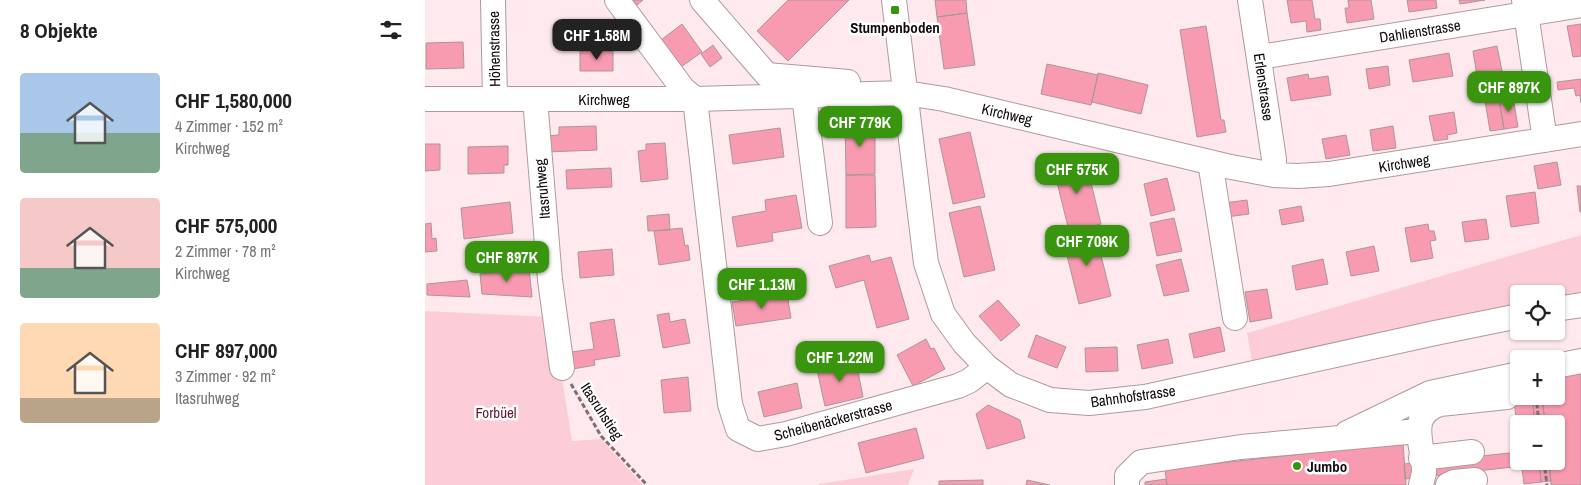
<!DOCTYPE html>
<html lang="de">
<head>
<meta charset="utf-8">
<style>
	:root { --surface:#fff; --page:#f2f2f2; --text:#222; --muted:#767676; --accent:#39950e }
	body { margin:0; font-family:"Archivo Narrow",sans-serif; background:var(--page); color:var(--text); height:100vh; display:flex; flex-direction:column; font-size:19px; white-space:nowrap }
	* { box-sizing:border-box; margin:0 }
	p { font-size:16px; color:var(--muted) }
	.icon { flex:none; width:28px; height:28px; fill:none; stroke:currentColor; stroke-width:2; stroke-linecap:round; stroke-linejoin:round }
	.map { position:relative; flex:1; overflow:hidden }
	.details { display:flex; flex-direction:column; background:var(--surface); width:425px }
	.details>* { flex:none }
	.controls { position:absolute; left:1085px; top:285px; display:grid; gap:10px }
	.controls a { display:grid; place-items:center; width:55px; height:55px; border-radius:5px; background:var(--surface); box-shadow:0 1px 4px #0004; font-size:25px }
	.price { position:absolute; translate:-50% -42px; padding:0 11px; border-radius:10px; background:var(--accent); color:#fff; font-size:16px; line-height:32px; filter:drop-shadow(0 1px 2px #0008) }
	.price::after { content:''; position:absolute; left:50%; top:30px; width:15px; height:11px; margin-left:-8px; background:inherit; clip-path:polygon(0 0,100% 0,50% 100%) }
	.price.on { background:#222; color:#fff }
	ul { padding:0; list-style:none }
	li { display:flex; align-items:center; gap:15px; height:125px; padding:0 20px }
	li span { display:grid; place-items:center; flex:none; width:140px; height:100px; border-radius:5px; color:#555 }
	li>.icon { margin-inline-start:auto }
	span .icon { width:60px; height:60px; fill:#fffc; stroke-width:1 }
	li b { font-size:21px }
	h2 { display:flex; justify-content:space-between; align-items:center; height:60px; padding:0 20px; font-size:21px }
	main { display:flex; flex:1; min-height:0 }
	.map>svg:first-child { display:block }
	.green { fill:#fccdd6 }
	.building { fill:#f89bb1; stroke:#ad959a }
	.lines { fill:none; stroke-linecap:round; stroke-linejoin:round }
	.minor-casing { stroke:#b0999d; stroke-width:26 }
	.path { stroke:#7d7072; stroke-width:3; stroke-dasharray:5 2.5; stroke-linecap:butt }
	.minor { stroke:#fff; stroke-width:24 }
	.poi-dot { fill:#39950e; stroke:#fff; stroke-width:2 }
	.labels { text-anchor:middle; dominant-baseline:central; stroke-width:5; stroke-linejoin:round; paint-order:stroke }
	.poi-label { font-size:15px; font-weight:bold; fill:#120a0c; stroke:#fff }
	.street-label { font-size:15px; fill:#120a0c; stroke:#fff }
	.park-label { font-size:15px; fill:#671632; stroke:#fff }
</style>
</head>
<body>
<main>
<section class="details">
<h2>8 Objekte<svg class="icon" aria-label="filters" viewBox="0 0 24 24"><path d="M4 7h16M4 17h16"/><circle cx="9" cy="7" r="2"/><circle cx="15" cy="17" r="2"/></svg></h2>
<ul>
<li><span style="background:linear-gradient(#a9c7e8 60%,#7fa58c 0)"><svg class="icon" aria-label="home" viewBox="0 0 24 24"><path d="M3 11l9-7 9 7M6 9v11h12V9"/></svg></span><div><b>CHF 1,580,000</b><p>4 Zimmer · 152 m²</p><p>Kirchweg</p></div></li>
<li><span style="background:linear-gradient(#f6c9c9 70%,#7fa58c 0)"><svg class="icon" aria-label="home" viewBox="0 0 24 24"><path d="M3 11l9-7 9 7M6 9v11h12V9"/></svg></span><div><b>CHF 575,000</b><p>2 Zimmer · 78 m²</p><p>Kirchweg</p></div></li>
<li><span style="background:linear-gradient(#ffd9b3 75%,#b9a48a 0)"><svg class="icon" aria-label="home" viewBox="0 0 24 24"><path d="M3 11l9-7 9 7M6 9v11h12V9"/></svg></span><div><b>CHF 897,000</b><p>3 Zimmer · 92 m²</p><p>Itasruhweg</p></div></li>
</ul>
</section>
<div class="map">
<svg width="1156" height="485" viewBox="0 0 1156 485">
	<rect width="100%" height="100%" fill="#feeaee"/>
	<!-- green -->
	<path class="green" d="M1156 235V295L1131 299V294H1094V306L827 362 822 333Z
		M0 311 127 317 147 441 176 439 218 485H0Z
		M489 469 483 485H394V484Z"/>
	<!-- building -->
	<path class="building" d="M208 0H218L212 5Z
		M363 0H424L363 61 332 31Z
		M510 0H541L542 13 512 17Z
		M862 0H887L890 19H895L896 30 882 32 881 21 866 23Z
		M923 0H946L949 19 922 23 920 8H924Z
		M982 0H1011L1012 8 984 12Z
		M1034 0H1060L1035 4Z
		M542 13 550 65 519 69 512 17Z
		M257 24 277 52 256 67 236 40Z
		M1156 24V56L1148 57 1142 26Z
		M781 26 796 120H799L801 132 772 137 755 30Z
		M38 42 39 68 1 69V43Z
		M288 45 297 58 285 67 276 54Z
		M1072 46 1077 71 1052 76 1048 51Z
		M155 51H188V71H155Z
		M1024 53 1028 76 988 82 984 60Z
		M622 64 673 75 666 105 616 94Z
		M963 66 965 85 944 89 941 69Z
		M673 73 723 85 716 114 667 102Z
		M883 74 884 79 903 76 906 95 866 101 862 78Z
		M1156 79V103L1155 95 1151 96 1149 88 1133 90 1132 82Z
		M1088 97 1093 127 1079 129 1074 99Z
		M1074 99 1079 129 1065 131 1060 101Z
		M1029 112 1032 133 1022 135 1023 139 1009 141 1004 116Z
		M420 121H450V174L421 175Z
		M171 126 172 150 122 152 121 136 134 135V127Z
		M968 126 971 148 948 151 945 130Z
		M355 128 359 157 308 164 304 135Z
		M545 132 560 197 528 204 514 139Z
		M921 135 925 155 901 159 897 139Z
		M240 143 243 179 216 182 213 151 221 150V144Z
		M0 144H15V170L0 171Z
		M83 146V165H79V173L43 174V147Z
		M660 158 676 224 644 231 628 166Z
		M1132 162 1136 185 1113 189 1109 166Z
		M186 168 187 187 142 189 141 170Z
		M421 175H450L451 227 421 228Z
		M742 178 750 210 726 216 719 184Z
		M1152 186H1156V212H1155Z
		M1110 192 1114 223 1086 227 1081 196Z
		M371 195 377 228 347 233 348 241 312 247 307 217 341 211 340 200Z
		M822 200 824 214 801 217 799 203Z
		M85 202 88 233 39 239 36 208Z
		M555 206 570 270 539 277 524 213Z
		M876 206 879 221 857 225 854 210Z
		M244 214 245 230 223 231 222 216Z
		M749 218 757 251 732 256 725 223Z
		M1061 219 1064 239 1040 242 1037 222Z
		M6 223 7 239 11 238 12 251 0 252V224Z
		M1003 224 1004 231H1009L1011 240 1005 241 1008 258 986 262 980 228Z
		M257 228 260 246 263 245 265 260 234 265 229 231Z
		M670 231 686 296 654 304 638 239Z
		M949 246 954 271 926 276 921 252Z
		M187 249 189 275 155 278 153 252Z
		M444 255 446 262 466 257 484 319 452 328 439 280 411 288 404 266Z
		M756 259 764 291 739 296 731 265Z
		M898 259 903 284 871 290 867 266Z
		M104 268 107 297 57 294 55 274Z
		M42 280 45 297 2 295V284Z
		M842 289 847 318 825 322 820 292Z
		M362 294 366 318 311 326 307 302Z
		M573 300 595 325 576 341 554 316Z
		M244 313 245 322 260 319 265 343 238 348 232 315Z
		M189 319 195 356 169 360 170 365 148 369 146 352 169 349 165 323Z
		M795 327 800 351 769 358 764 334Z
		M611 335 641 347 632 368 603 357Z
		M501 339 506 349 509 348 520 369 488 386 472 355Z
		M743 339 748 363 717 369 712 345Z
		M692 347 693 371 661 372 660 348Z
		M431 361 438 397 400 406 392 370Z
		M1156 374V485H1126L1124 461H1131V424H1120L1117 396H1131V375Z
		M263 377 266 411 239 413 236 380Z
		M372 383 377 408 339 417 333 392Z
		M1094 385V396H1107L1110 424H1094V441L1087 386Z
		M1107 396H1117L1120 424H1110Z
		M563 405 595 420 600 438 562 449 551 414Z
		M491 428 499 458 441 473 433 443Z
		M978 443 981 485H742L740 469Z
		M1094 452V461H1096L1097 466 980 479 979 464Z
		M1096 461H1114L1116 482 1099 484Z
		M1114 461H1124L1126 481 1116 482Z
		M741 479 742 485H720V482Z
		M558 480V485H514V481Z
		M602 480 625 485H601Z"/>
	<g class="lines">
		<defs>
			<path id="minor" d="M68 0 70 99
				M192 0 258 89 270 99 305 404 313 429 333 439 361 434 533 386 544 381 562 367
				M277 0 342 75 423 82
				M469 0 501 263 518 314 539 343 562 367 586 385 625 400 664 403 720 397 1010 333 1094 316
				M825 0 849 159V175
				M1099 0 1120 140
				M835 57 1156 5
				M379 96 395 223
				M0 99H270L481 93 519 99 801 166 849 175 873 176 904 174 1156 134
				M110 99 125 280 137 368
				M785 162 810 318
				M1131 309 1156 305
				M1131 366 1156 361
				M922 433 1005 393 1094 374
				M996 458 1047 452
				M702 485V476L716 462 816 447 993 431
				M996 485C997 481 998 477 999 473 1000 448 980 415 1015 404L1082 397
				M1023 485 1029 482 1050 480"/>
		</defs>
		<!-- minor casing -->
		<use href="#minor" class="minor-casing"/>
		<!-- path -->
		<path class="path" d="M146 384 176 436 222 485
			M1111 396 1114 424
			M1119 461 1122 485"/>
		<!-- minor -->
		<use href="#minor" class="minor"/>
	</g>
	<!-- markers -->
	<g class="poi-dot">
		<rect x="465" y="5" width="10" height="10" rx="2.5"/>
		<circle cx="872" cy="466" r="5"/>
	</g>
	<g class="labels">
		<!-- poi labels -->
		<g class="poi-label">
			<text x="470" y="27">Stumpenboden</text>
			<text x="882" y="466" text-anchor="start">Jumbo</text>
		</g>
		<!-- street labels -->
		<g class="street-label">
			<text transform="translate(995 31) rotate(-9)">Dahlienstrasse</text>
			<text transform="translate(69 49) rotate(-91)">Höhenstrasse</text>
			<text transform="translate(839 87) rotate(82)">Erlenstrasse</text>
			<text x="179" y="99">Kirchweg</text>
			<text transform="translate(582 114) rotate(13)">Kirchweg</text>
			<text transform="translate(979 163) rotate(-9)">Kirchweg</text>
			<text transform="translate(117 189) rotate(-95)">Itasruhweg</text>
			<text transform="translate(708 396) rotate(-8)">Bahnhofstrasse</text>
			<text transform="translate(177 411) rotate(57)">Itasruhstieg</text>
			<text transform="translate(408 420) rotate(-15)">Scheibenäckerstrasse</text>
		</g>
		<!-- park labels -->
		<g class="park-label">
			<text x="71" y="412">Forbüel</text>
		</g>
	</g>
</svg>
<div class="controls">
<a><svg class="icon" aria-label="locate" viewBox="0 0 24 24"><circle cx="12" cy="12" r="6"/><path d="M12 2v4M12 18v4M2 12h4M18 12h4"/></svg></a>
<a>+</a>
<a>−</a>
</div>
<b class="price on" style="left:172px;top:61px">CHF 1.58M</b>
<b class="price" style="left:1084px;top:113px">CHF 897K</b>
<b class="price" style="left:435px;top:148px">CHF 779K</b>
<b class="price" style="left:652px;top:195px">CHF 575K</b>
<b class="price" style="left:662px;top:267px">CHF 709K</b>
<b class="price" style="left:82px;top:283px">CHF 897K</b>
<b class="price" style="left:337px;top:310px">CHF 1.13M</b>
<b class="price" style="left:415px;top:383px">CHF 1.22M</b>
</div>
</main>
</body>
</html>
